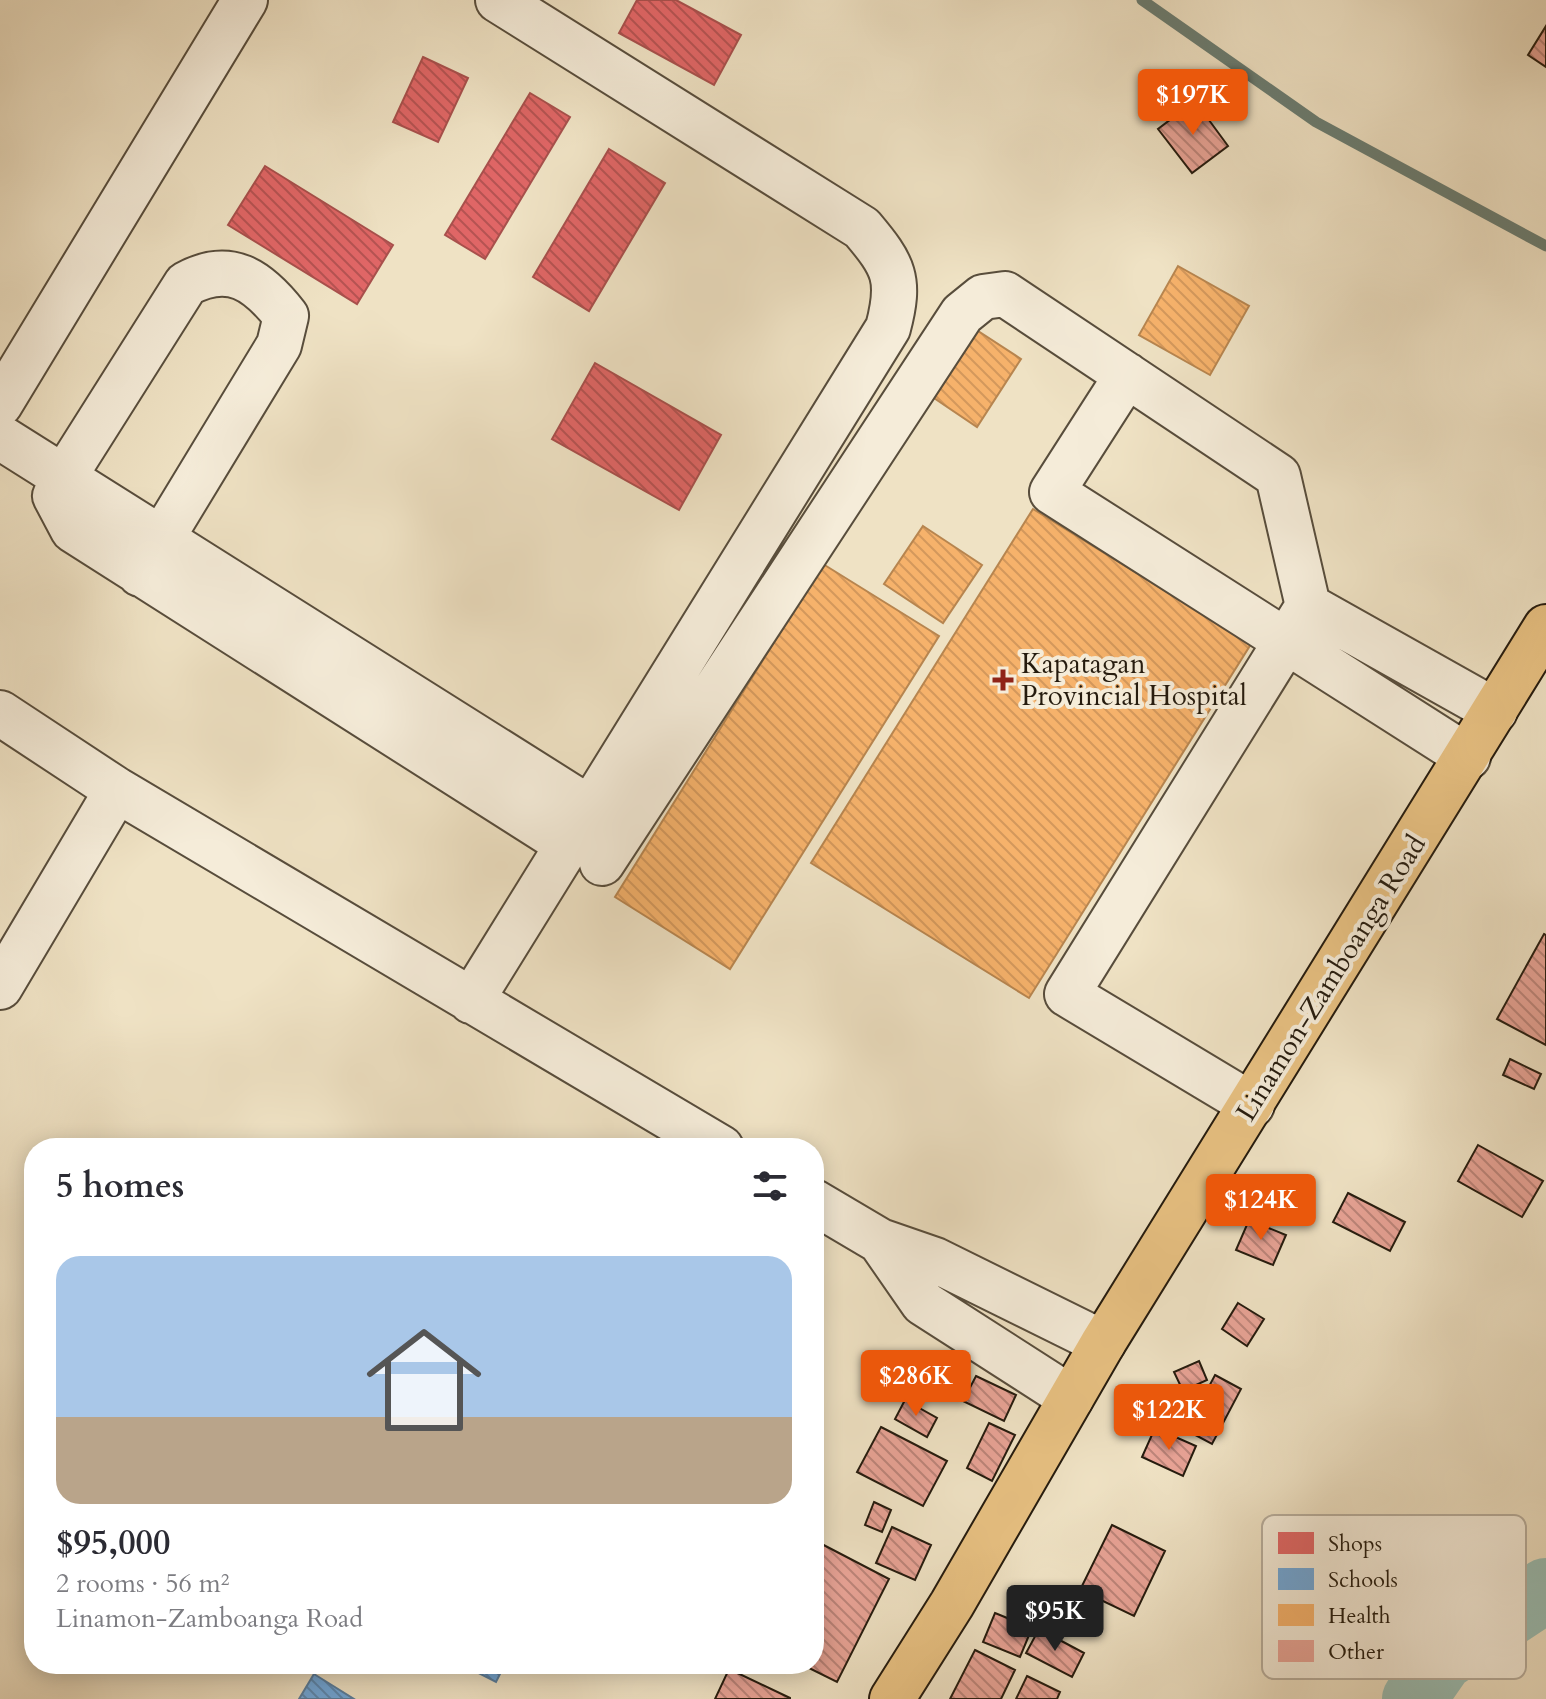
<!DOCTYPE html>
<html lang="en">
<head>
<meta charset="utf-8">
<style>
	:root { --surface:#fff; --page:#f2f2f3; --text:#2b2b33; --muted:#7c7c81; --line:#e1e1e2; --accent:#ea580c }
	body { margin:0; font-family:Cardo,serif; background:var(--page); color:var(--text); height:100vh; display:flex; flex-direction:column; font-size:30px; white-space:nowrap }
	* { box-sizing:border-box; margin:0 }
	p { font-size:26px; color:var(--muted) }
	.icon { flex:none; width:44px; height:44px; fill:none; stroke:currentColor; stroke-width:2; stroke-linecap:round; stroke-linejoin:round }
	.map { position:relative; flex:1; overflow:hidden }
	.panel { position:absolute; left:24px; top:1138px; width:800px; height:536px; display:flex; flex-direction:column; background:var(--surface); border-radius:32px; box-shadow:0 4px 20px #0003 }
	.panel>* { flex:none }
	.price { position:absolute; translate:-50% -68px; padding:0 18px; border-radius:8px; background:var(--accent); color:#fff; font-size:26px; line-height:52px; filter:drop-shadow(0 2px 4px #0008) }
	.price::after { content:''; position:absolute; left:50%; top:48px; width:24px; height:18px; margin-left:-12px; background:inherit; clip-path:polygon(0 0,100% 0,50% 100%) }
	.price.active { background:#222; color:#fff }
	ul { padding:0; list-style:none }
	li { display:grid; align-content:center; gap:16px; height:424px; padding:0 32px }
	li+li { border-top:2px solid var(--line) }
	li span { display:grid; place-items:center; height:248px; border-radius:24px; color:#555 }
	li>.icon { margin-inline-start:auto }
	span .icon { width:144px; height:144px; fill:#fffc; stroke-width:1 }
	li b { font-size:34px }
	h2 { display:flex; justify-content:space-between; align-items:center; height:96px; padding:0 32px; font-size:34px }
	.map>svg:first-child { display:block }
	.shops { fill:url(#shops-back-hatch); stroke:#a8504c; stroke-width:2 }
	.schools { fill:url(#schools-back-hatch); stroke:#597e9e; stroke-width:2 }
	.health { fill:url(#health-back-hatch); stroke:#b7854f; stroke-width:2 }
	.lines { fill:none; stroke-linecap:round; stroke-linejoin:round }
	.stream { stroke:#6b7d72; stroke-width:11 }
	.river { stroke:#9abeb4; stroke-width:64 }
	.building { fill:url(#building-back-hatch); stroke:#251b0e; stroke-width:2 }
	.minor-casing { stroke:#584d3c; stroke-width:48 }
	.highway-casing { stroke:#251b0e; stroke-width:48 }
	.minor { stroke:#f5ecd9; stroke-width:44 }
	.highway { stroke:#e8c182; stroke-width:44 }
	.poi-dot { fill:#8f2418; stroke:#f5ecd9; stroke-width:3 }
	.labels { text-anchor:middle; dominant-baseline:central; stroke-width:8; stroke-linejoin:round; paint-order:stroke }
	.poi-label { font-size:28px; fill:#251b0e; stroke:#f5ecd9; text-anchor:start }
	.street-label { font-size:28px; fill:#251b0e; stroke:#f5ecd9 }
	.key { fill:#f5ecd9; stroke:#b7ad9c; stroke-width:2 }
	.key-label { font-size:22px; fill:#251b0e }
</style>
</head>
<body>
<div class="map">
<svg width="1546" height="1699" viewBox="0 0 1546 1699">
	<defs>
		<pattern id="shops-back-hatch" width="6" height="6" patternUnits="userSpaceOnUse" patternTransform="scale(2)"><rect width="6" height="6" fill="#e06666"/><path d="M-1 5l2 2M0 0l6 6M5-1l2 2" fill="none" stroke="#b55352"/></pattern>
		<pattern id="schools-back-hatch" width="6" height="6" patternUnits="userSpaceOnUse" patternTransform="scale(2)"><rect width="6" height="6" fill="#6fa8dc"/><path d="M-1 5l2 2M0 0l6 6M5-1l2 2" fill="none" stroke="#5b88b1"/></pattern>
		<pattern id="health-back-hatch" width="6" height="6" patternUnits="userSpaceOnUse" patternTransform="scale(2)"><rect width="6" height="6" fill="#f6b26b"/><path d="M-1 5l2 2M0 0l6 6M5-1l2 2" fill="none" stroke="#d3985c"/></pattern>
		<pattern id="building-back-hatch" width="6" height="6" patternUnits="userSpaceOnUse" patternTransform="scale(2)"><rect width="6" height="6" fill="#e8a396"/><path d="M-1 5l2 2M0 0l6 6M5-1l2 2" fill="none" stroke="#bc8479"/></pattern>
	</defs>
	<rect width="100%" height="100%" fill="#efe2c4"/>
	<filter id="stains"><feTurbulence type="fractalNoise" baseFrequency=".0025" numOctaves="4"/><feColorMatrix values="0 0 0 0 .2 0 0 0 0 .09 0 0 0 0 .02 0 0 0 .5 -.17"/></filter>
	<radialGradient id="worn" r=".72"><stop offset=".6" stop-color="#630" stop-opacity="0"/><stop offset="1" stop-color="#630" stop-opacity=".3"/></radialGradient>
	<!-- shops -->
	<path class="shops" d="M637 0H676L741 35 714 85 619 33Z
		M423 57 468 78 438 142 393 122Z
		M530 93 570 117 485 259 445 235Z
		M609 149 665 183 589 311 533 277Z
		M265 166 393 245 357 304 228 225Z
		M595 363 721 435 679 510 552 439Z"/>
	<!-- schools -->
	<path class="schools" d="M461 1664H505L496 1682Z
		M314 1674 354 1699H299Z"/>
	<!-- health -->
	<path class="health" d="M1178 266 1249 306 1210 375 1139 335Z
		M972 327 1021 359 977 427 928 394Z
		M1033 509 1251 644 1029 998 811 863Z
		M923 526 982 565 943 623 884 584Z
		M823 564 939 636 730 969 615 897Z"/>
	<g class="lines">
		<!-- stream -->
		<path class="stream" d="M1142 0 1316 122 1546 246"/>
		<!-- river -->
		<path class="river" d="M1414 1699 1442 1659 1546 1590"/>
	</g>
	<!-- building -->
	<path class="building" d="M1546 26V67L1528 55Z
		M1195 101 1228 146 1192 173 1158 129Z
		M1544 934 1546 935V1045L1497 1019Z
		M1510 1059 1541 1074 1534 1089 1503 1075Z
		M1478 1145 1543 1181 1522 1217 1458 1181Z
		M1348 1193 1405 1222 1390 1251 1333 1222Z
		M1249 1220 1286 1235 1273 1265 1236 1250Z
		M1238 1303 1264 1319 1247 1346 1222 1329Z
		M1199 1361 1207 1380 1183 1391 1174 1372Z
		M1215 1375 1241 1389 1212 1444 1186 1430Z
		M976 1376 1016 1395 1004 1421 963 1401Z
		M905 1400 937 1418 927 1437 895 1419Z
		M989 1423 1015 1435 992 1481 967 1468Z
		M881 1427 947 1461 923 1506 857 1472Z
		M1155 1428 1196 1446 1183 1476 1142 1457Z
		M874 1502 891 1510 882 1532 865 1525Z
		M1112 1525 1165 1551 1134 1616 1080 1590Z
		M892 1527 931 1545 915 1580 876 1563Z
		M814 1540 889 1579 837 1682 801 1664H814Z
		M1062 1597 1077 1605 1062 1631 1048 1623Z
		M995 1613 1032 1628 1020 1657 983 1642Z
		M1039 1629 1084 1653 1072 1677 1026 1653Z
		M975 1650 1015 1670 1001 1699H950Z
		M729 1669 790 1698V1699H715Z
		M1027 1676 1060 1692 1057 1699H1016Z"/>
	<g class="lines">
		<defs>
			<path id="minor" d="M1127 375 1052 492 1468 757
				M0 404 245 0
				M0 437 589 808
				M140 574 279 345 286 316C258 280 230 260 186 284L64 477 55 496 73 530 567 844
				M1308 606 1495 711
				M0 713 117 790 721 1148
				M602 863 962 314 983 297 1005 294 1278 476 1308 606 1067 994 1252 1105
				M0 987 117 790
				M471 1001 888 328C901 279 894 266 862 228L498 0
				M814 1202 880 1241 935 1260 1103 1343
				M880 1241 923 1303 1071 1398"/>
			<path id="highway" d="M892 1699 952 1604 1103 1343 1546 627"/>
		</defs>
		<!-- minor casing -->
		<use href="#minor" class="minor-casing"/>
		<!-- highway casing -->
		<use href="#highway" class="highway-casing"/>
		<!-- minor -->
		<use href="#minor" class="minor"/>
		<!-- highway -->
		<use href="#highway" class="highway"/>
	</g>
	<!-- markers -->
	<path class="poi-dot" d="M999 668h8v8h8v8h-8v8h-8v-8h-8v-8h8z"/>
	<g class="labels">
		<!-- poi labels -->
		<g class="poi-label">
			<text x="1021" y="664">Kapatagan<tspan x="1021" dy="32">Provincial Hospital</tspan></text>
		</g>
		<!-- street labels -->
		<g class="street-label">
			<text transform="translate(1331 978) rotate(-58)">Linamon-Zamboanga Road</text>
		</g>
	</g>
	<!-- legend -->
	<rect x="1262" y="1515" width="264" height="164" rx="12" class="key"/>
	<rect x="1278" y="1532" width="36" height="22" fill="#e06666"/>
	<rect x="1278" y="1568" width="36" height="22" fill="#6fa8dc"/>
	<rect x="1278" y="1604" width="36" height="22" fill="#f6b26b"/>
	<rect x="1278" y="1640" width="36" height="22" fill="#e8a396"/>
	<g class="key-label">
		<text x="1328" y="1551">Shops</text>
		<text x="1328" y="1587">Schools</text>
		<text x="1328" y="1623">Health</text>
		<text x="1328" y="1659">Other</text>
	</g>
	<rect width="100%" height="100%" filter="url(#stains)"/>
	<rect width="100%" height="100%" fill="url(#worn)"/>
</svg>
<b class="price" style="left:1193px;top:137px">$197K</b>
<b class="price" style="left:1261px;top:1242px">$124K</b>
<b class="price" style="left:916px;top:1418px">$286K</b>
<b class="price" style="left:1169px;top:1452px">$122K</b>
<b class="price active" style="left:1055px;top:1653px">$95K</b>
<section class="panel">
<h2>5 homes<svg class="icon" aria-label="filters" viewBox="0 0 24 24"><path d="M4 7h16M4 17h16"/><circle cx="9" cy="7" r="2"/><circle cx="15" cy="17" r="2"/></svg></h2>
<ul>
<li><span style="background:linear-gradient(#a9c7e8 65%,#b9a48a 0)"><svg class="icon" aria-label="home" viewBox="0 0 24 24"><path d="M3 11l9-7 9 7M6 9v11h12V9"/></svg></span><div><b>$95,000</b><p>2 rooms · 56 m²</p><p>Linamon-Zamboanga Road</p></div></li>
</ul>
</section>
</div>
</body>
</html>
